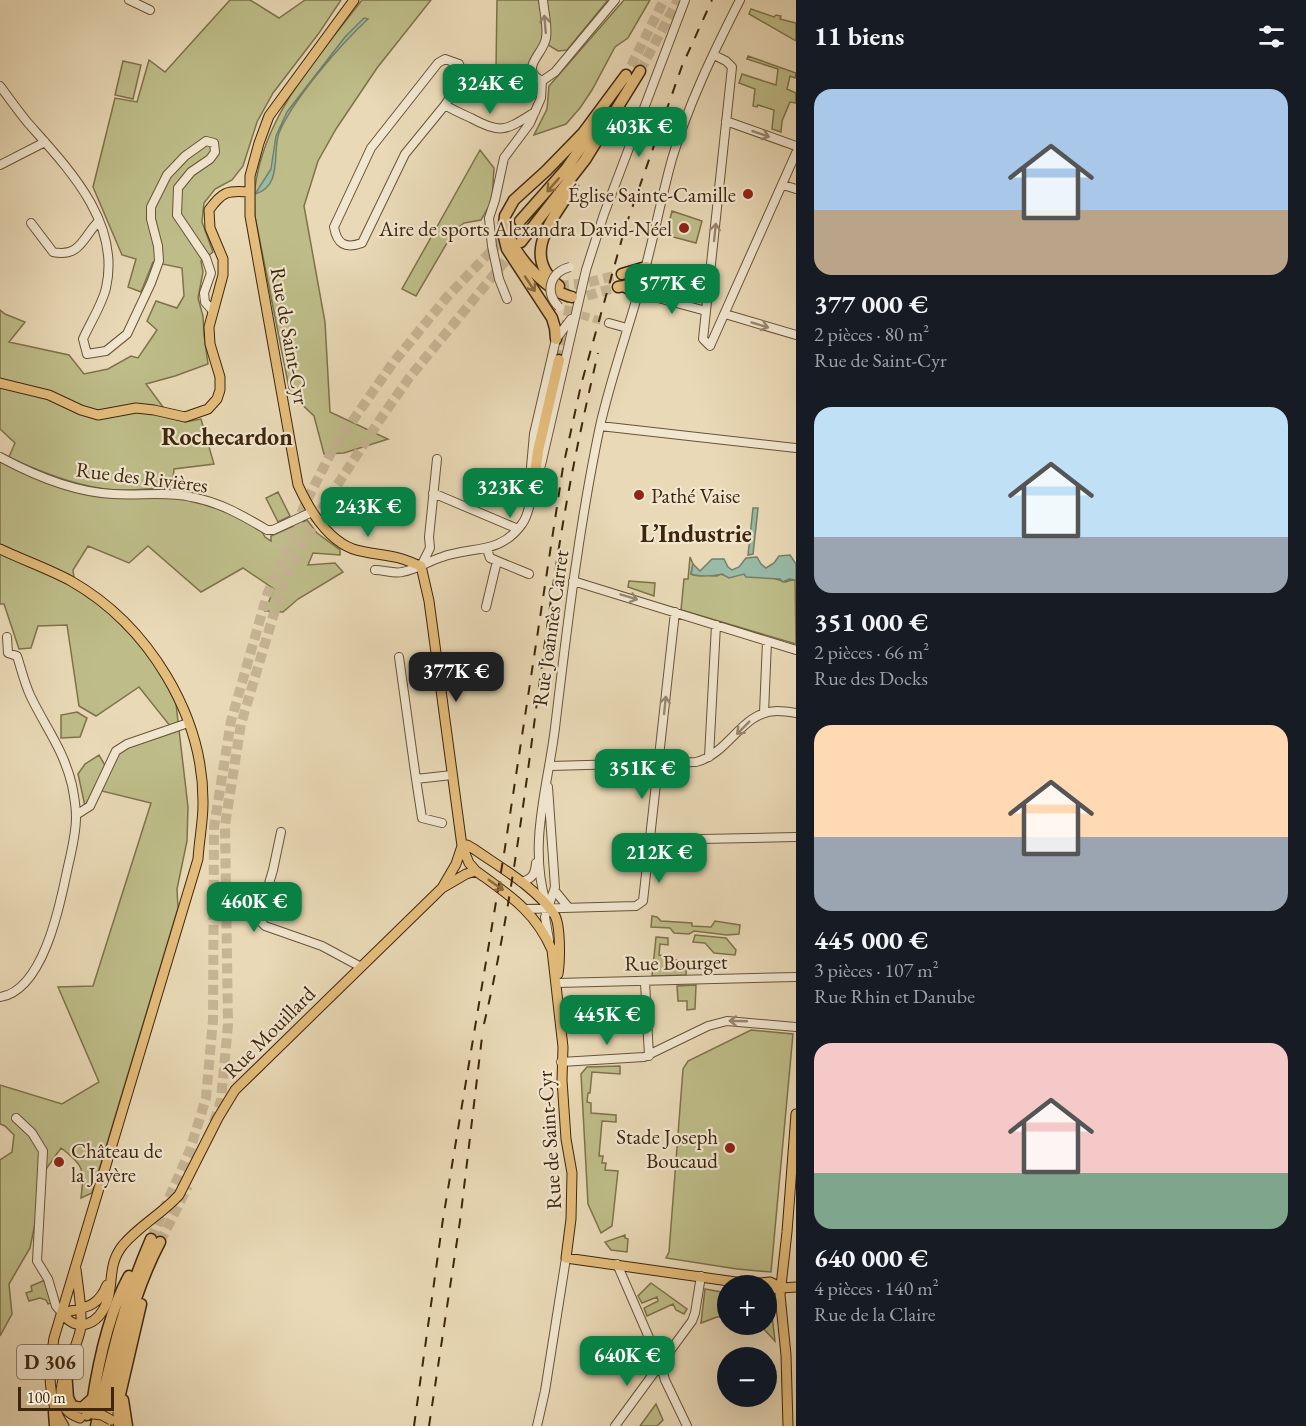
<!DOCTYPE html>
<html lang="fr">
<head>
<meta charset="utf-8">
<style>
	:root { --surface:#171b24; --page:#20242c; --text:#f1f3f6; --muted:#9ea1a6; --accent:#0b8043 }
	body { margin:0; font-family:"EB Garamond",serif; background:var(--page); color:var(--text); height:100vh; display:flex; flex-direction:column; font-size:22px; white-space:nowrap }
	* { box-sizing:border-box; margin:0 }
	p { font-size:20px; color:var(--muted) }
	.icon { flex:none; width:33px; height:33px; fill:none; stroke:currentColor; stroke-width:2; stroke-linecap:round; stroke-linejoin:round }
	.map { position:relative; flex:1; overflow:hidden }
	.details { display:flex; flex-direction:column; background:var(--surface); width:510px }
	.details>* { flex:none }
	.buttons { position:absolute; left:717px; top:1275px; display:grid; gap:12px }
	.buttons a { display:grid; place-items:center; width:60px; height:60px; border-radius:50%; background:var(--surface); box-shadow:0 6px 24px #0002; font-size:30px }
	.scale { position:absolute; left:18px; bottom:15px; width:96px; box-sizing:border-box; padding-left:6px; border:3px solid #3e260c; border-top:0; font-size:16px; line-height:21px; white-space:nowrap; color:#3e260c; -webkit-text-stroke:4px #f1e6d0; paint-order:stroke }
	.price { position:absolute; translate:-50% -51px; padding:0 14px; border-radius:12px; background:var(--accent); color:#fff; font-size:20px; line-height:39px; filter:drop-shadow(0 2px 3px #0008) }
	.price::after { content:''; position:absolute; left:50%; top:36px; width:18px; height:14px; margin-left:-9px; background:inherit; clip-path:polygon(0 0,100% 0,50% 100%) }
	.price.current { background:#222; color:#fff }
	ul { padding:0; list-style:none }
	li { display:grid; align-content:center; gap:12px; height:318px; padding:0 18px }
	li span { display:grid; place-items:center; height:186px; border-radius:18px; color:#555 }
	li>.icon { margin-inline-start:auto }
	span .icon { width:108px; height:108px; fill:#fffc; stroke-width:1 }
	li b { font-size:26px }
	h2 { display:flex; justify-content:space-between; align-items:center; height:72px; padding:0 18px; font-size:26px }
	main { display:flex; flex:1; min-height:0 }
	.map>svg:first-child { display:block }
	.green { fill:#bebd89; stroke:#7e724a; stroke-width:1.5 }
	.water { fill:#99bba8; stroke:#757f6a; stroke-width:1.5 }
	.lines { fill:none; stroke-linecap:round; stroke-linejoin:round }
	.stream { stroke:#757f6a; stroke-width:2 }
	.minor-tunnel { stroke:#c7b594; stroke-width:8; stroke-dasharray:8 4; stroke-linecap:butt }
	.highway-tunnel { stroke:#c7b594; stroke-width:10; stroke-dasharray:10 5; stroke-linecap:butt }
	.minor-casing { stroke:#695336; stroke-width:10 }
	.major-casing { stroke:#3e260c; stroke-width:11 }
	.highway-casing { stroke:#3e260c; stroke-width:13 }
	.minor { stroke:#f1e6d0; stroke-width:8 }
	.major { stroke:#e4bc7b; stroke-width:9 }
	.highway { stroke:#e4bc7b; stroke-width:10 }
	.rail { stroke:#3e260c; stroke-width:2; stroke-dasharray:10 10; stroke-linecap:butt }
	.minor-bridge-casing { stroke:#695336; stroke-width:10; stroke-linecap:butt }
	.major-bridge-casing { stroke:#3e260c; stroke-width:11; stroke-linecap:butt }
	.minor-bridge { stroke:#f1e6d0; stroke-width:8 }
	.major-bridge { stroke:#e4bc7b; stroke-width:9 }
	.oneway { stroke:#98866e }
	.oneway2 { stroke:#896a3e }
	.poi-dot { fill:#8f2418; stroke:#f1e6d0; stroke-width:2 }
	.labels { text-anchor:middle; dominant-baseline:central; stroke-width:4.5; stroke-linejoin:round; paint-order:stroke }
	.shield { fill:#f1e6d0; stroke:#746047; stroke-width:1.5 }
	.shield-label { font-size:20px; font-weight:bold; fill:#3e260c }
	.poi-label { font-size:21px; fill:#3e260c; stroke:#f1e6d0; text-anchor:end }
	.street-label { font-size:21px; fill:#3e260c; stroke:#f1e6d0 }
	.quarter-label { font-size:24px; font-weight:bold; fill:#3e260c; stroke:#f1e6d0 }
</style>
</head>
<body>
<main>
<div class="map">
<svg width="796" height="1426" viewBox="0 0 796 1426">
	<rect width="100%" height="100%" fill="#e9d9b6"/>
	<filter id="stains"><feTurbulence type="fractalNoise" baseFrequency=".00333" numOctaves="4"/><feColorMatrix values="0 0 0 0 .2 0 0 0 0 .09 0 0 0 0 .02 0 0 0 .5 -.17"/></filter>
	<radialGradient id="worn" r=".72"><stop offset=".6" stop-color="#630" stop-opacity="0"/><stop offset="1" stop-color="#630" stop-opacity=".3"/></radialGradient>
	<!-- green -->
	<path class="green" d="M230 0H250L279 18 305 0H341L319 33 273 93 257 122 243 166 232 180 215 189 204 203 202 222 213 252 201 261 203 272 198 298 203 316 204 335 208 364 175 376 146 384 163 407 162 416 185 422 201 419 214 464 174 469 172 488C153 488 135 490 116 491 80 491 41 473 8 459L15 443 0 429V310L5 314 25 322 9 342 69 355 84 374 108 369 131 356 138 358 157 330 147 321 156 301 177 308 184 296 182 268 153 262 141 292 128 287 136 259 122 255 93 187 115 98 137 102 149 60 165 72Z
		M362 0H431L377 68 336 129 318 161 304 206 325 322 330 412 388 439 344 453 324 454 314 416 290 393 255 216C255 207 254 197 255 188 264 114 319 56 362 0Z
		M497 0H608L567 50 558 51 542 41C531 59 524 64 536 83L532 98 496 69Z
		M624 0H650L628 38 615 47 592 90 580 108 566 124 534 135 547 109 549 86Z
		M751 9 774 17 776 15 781 16 780 19 796 23V41L749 14Z
		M748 56 796 73 795 78 790 76 787 89 796 93V103L790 102 782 121 781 132 772 129 774 110 758 105 757 107 753 106 755 89 739 83 742 74 776 85 778 69 747 59Z
		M123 61 141 65 133 99 115 95Z
		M480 150 494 168 492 201 481 220 464 223 454 231 416 296 402 289Z
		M672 211 702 221 696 243 666 235Z
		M0 460 48 483 150 497 191 499 220 508 260 528 265 537 271 541V536L307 520 317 533 340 550V555L313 553 308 565 335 563 343 572 298 599 283 612 265 611 274 589 243 568 201 592 148 546 129 563 88 546 73 570 75 586 97 601 142 646 160 670 176 704 188 807 187 841 177 889 178 908 92 1193 81 1198C84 1170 85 1166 61 1148L46 1169 30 1248 9 1284 12 1314 0 1336V1160L12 1152 14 1135 5 1126 0 1124V1085L62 1104 99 1082 58 987 93 986 151 803 94 789 85 806 78 774 85 764 99 755 106 767 116 751 175 732 139 687 96 716 79 706 67 625 38 626 31 648 19 649 4 604H0Z
		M278 492 290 516 278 522 266 498Z
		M690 557 693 564 691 574 717 576 720 574 727 576 744 574 770 577 785 582 795 579 796 644 681 610 684 579H688Z
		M629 581 655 583 654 596 628 587Z
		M77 712 87 718 80 737 61 738V715Z
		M652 916 657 917 661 921 692 923V926L711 927 715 921 740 925 739 934 727 935 694 931 689 934 674 933 670 928 651 927Z
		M695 935 726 938 736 950 735 955 714 953 705 943 693 942Z
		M656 937 668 938V945L660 944 659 955 667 956V959L687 961 686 975 652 976Z
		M696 985 695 1009 687 1010V1001H678L677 986Z
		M751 1030 793 1034 771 1272 737 1269 666 1258 669 1252 683 1069 688 1061Z
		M620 1066V1074L592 1072 590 1093H588L587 1102 591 1103V1113L616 1115V1122L602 1121 599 1156H603L602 1163H606L605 1170 618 1171 612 1226 601 1233 588 1204 581 1074 587 1067Z
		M625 1235V1238L628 1239 627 1252 611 1250 605 1242Z
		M45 1280 52 1303 48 1304 46 1300 40 1298 29 1301 26 1293 32 1291 31 1286Z
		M651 1283 687 1309 684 1314 676 1310 673 1304 647 1316 644 1308 658 1301 657 1297 642 1303 638 1296Z
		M705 1289 727 1293V1317H717L701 1323Z
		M767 1298H770L775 1341 760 1325 766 1324Z
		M656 1404 663 1420 657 1426H640Z"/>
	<!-- water -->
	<path class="water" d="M364 18 368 19C340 45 293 99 279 133 272 151 283 187 255 194L271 169 276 136 287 112 345 37Z
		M753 508H758L753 554 748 555Z
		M790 555 796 564V580L789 579 783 582 780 579 746 577 744 574 729 578 722 574C717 576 696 577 691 574L693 564 700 571 712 559H724L728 567 732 570 739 567 746 558 757 557 761 564 766 568 774 563 779 556Z"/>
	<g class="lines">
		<!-- stream -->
		<path class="stream" d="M10 458C42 473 77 487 112 490 137 492 162 488 187 492"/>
		<!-- minor-tunnel -->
		<path class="minor-tunnel" d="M570 312 609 323"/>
		<!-- highway-tunnel -->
		<path class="highway-tunnel" d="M631 66 664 0
			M640 71 678 0
			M559 286 586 283 622 274
			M572 297 586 296 618 287
			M559 360 571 301 565 292
			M214 1122 221 1100 228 1025 225 825 241 724 278 600 287 576 321 510 379 421 409 378 516 248
			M151 1239 190 1150 206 1098 213 1020 214 827 231 721 267 595 306 502 333 449 392 364 447 297 520 221
			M160 1242 188 1186"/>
		<defs>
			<path id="minor" d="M129 0 150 10
				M714 55 726 61 732 67 703 339 710 346 796 153
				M445 59 459 64 463 74 462 79 445 105 405 154 362 243C345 249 337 244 334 227L371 148 438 63Z
				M542 81 555 72 615 0
				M542 81C518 68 544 54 546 38 548 26 544 12 543 0
				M0 86C9 98 18 111 28 123 68 168 121 222 106 288 102 305 90 323 83 339L87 354 106 351 127 334 151 283 159 261 158 246 151 219V207L167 175 185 156 206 141 214 143 215 152 210 159 191 172 178 188 177 215 206 258 211 273 204 293 205 302 212 310
				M445 105C453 110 462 114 471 118 502 135 506 130 535 112
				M726 121 796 146
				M0 165 45 142
				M783 185 796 189
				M31 223 53 252C81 258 83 236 99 221
				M638 295H647L706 311
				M507 299 499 279 492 246 489 218 495 200 504 158 530 123 541 98 542 81
				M725 314 796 335
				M609 323 627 328
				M600 426 796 448
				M0 457C35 476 73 492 113 494 139 496 165 491 191 497 219 502 242 515 267 530H273L312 512
				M541 465 586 270 604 214 685 0
				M531 467 534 434 556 339 571 319
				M433 493 518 529
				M487 549 490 558 529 574
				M421 566 430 548 429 537 437 459
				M375 570C384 570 394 574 402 572 416 570 429 561 442 557 472 546 500 555 522 524 531 512 529 498 535 485
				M573 581 796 650
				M486 607 497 561
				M399 657 416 779 452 775
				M764 713 767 641
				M709 757 716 625
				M550 766 696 762C729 754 742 711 777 711 783 711 790 712 796 713
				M416 779 422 818 442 823
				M548 787 555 887 545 917 549 940
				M76 815 90 806 116 751 127 744 188 723
				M281 832 273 870 262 907 261 922 265 926 322 946 361 967
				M651 840 796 837
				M521 882C532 879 535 875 536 863
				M555 891 568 907
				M546 903C528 844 548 786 555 728 567 627 579 526 600 426 612 373 631 322 645 269 655 232 662 195 672 159 688 105 714 51 740 0
				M526 909 636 906 643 901 675 612
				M645 982 649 1056
				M557 983 796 977
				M0 997C43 991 60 905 67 871 71 853 76 835 76 817 76 806 74 795 72 785 63 748 45 727 30 695 24 682 21 668 17 656L8 653 7 637
				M561 1062 644 1057 708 1026 727 1021 796 1027
				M16 1118 32 1133 43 1151 37 1261 48 1279 56 1306 62 1313
				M617 1264 660 1363 665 1380 687 1426
				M537 1426 545 1391 566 1258
				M615 1426 692 1321 695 1313 701 1276"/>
			<path id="major" d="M354 0 269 116 259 143 250 176V216L298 485C309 509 326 539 353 549 368 554 384 554 399 558 407 560 414 564 421 566L429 601 462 846 469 863 476 871C509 895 535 911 552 950L563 1047 562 1080 566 1139 572 1173 571 1219 566 1258 750 1284 770 1282 780 1287
				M0 383 49 395 81 410 98 415 136 408 154 410 185 417 208 409 217 399 220 390V377L210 344 209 327 223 275V259L210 228 209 210C222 192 227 190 249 192
				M0 549C23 560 49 569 71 581 148 625 204 715 203 804 203 822 199 841 198 859L54 1338C49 1368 46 1400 64 1426
				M462 846 467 845 474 849C501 868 534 886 554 914 561 924 560 961 558 974
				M442 888 466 874 476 871
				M76 1269C78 1287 82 1307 81 1325 80 1352 37 1404 80 1418
				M766 1289 796 1287
				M62 1313C77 1334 98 1325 107 1302 114 1283 107 1265 123 1245 140 1225 162 1214 179 1195L218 1118 235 1090 442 888 456 864 462 846
				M62 1313C84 1307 97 1309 107 1285
				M788 1426 786 1355 780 1295 787 1232 796 1114"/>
			<path id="highway" d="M520 221 566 169 598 123
				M510 238C519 260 548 292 572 297
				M521 242 585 160 640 71
				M622 274 646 267
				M559 286C519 255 554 218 573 187
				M624 286 641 283
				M618 287 624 286 638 295
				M556 339 555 328 552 318 507 249 503 233 505 216 514 200 546 171 583 133 626 75
				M533 489 538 451 559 360
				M66 1371 68 1398 72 1406 82 1408 92 1399
				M123 1400 127 1426
				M54 1412 55 1426
				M87 1415 92 1404C98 1364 109 1312 129 1276
				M96 1426C111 1359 123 1303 151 1239
				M105 1426C117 1364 130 1299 160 1242
				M119 1426 118 1403 141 1304"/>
		</defs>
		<!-- minor casing -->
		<use href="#minor" class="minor-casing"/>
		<!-- major casing -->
		<use href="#major" class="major-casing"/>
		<!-- highway casing -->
		<use href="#highway" class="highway-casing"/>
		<!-- minor -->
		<use href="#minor" class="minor"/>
		<!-- major -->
		<use href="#major" class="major"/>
		<!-- highway -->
		<use href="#highway" class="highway"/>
		<!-- rail -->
		<path class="rail" d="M484 1024C522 863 534 698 561 535 571 474 584 413 598 353
			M414 1426 443 1219 504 854 563 467 581 385 625 228 682 66 712 0
			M429 1426 460 1221 482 1037"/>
		<defs>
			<path id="minor-bridge" d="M559 307C544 292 550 272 570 267"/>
			<path id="major-bridge" d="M93 1414 102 1415 111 1420"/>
		</defs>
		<!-- minor-bridge casing -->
		<use href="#minor-bridge" class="minor-bridge-casing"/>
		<!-- major-bridge casing -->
		<use href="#major-bridge" class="major-bridge-casing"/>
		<!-- minor-bridge -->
		<use href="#minor-bridge" class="minor-bridge"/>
		<!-- major-bridge -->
		<use href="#major-bridge" class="major-bridge"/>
	</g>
	<!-- one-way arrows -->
	<defs><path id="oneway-shaft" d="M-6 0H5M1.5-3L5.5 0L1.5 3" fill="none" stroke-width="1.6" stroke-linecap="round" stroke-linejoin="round" transform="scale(1.5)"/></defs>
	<g class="oneway">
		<use href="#oneway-shaft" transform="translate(545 24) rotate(-95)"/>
		<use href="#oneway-shaft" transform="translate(761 134) rotate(19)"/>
		<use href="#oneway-shaft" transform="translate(715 232) rotate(-84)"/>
		<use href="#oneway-shaft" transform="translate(760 325) rotate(17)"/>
		<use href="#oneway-shaft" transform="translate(629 597) rotate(17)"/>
		<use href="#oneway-shaft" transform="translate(665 705) rotate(-84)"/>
		<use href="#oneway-shaft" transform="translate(743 728) rotate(135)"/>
		<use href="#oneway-shaft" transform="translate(738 1021) rotate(-178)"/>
	</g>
	<g class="oneway2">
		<use href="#oneway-shaft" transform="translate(553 185) rotate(131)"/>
		<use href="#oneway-shaft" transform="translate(530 284) rotate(56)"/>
		<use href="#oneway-shaft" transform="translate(496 885) rotate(35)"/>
	</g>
	<!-- markers -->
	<g class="poi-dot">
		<circle cx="748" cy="194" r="6"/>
		<circle cx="684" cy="228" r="6"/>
		<circle cx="639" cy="495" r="6"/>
		<circle cx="730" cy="1148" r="6"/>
		<circle cx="59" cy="1162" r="6"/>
	</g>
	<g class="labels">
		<!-- shield labels -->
		<rect class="shield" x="17" y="1345" width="66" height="34" rx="4.5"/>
		<g class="shield-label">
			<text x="50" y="1362">D 306</text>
		</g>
		<!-- poi labels -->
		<g class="poi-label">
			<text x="736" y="194">Église Sainte-Camille</text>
			<text x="672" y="228">Aire de sports Alexandra David-Néel</text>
			<text x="651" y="495" text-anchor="start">Pathé Vaise</text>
			<text x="718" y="1136">Stade Joseph<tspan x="718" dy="24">Boucaud</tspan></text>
			<text x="71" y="1150" text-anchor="start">Château de<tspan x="71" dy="24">la Jayère</tspan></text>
		</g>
		<!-- street labels -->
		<g class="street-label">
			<text transform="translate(290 336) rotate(80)">Rue de Saint-Cyr</text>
			<text transform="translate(142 477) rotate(7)">Rue des Rivières</text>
			<text transform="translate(550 628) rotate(-82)">Rue Joannès Carret</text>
			<text transform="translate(676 962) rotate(-1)">Rue Bourget</text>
			<text transform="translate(269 1032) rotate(-45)">Rue Mouillard</text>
			<text transform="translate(549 1140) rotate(-94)">Rue de Saint-Cyr</text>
		</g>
		<!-- quarter labels -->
		<g class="quarter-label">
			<text x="227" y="436">Rochecardon</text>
			<text x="696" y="533">L’Industrie</text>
		</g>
	</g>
	<rect width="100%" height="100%" filter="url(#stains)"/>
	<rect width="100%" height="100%" fill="url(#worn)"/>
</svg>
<div class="buttons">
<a>+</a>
<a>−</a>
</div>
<div class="scale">100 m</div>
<b class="price" style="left:490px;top:115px">324K €</b>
<b class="price" style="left:639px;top:158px">403K €</b>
<b class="price" style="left:672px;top:315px">577K €</b>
<b class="price" style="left:510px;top:519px">323K €</b>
<b class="price" style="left:368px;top:538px">243K €</b>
<b class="price current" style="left:456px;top:703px">377K €</b>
<b class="price" style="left:642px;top:800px">351K €</b>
<b class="price" style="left:659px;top:884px">212K €</b>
<b class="price" style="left:254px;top:933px">460K €</b>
<b class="price" style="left:607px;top:1046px">445K €</b>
<b class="price" style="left:627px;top:1387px">640K €</b>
</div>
<section class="details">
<h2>11 biens<svg class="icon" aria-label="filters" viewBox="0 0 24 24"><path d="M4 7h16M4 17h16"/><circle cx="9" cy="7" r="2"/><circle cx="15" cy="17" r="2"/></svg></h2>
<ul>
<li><span style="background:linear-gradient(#a9c7e8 65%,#b9a48a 0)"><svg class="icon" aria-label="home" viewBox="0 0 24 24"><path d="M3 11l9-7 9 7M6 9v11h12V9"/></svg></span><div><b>377 000 €</b><p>2 pièces · 80 m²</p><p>Rue de Saint-Cyr</p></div></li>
<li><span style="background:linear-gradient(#bfe0f5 70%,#9aa5b1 0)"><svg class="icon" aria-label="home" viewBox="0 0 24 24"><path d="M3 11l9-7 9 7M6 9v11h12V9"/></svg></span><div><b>351 000 €</b><p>2 pièces · 66 m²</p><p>Rue des Docks</p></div></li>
<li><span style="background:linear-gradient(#ffd9b3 60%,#9aa5b1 0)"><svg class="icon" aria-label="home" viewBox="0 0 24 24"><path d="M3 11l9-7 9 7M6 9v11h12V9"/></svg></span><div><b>445 000 €</b><p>3 pièces · 107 m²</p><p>Rue Rhin et Danube</p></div></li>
<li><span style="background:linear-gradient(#f6c9c9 70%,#7fa58c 0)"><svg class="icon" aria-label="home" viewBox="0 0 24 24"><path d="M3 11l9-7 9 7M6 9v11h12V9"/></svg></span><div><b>640 000 €</b><p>4 pièces · 140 m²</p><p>Rue de la Claire</p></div></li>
</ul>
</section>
</main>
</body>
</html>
